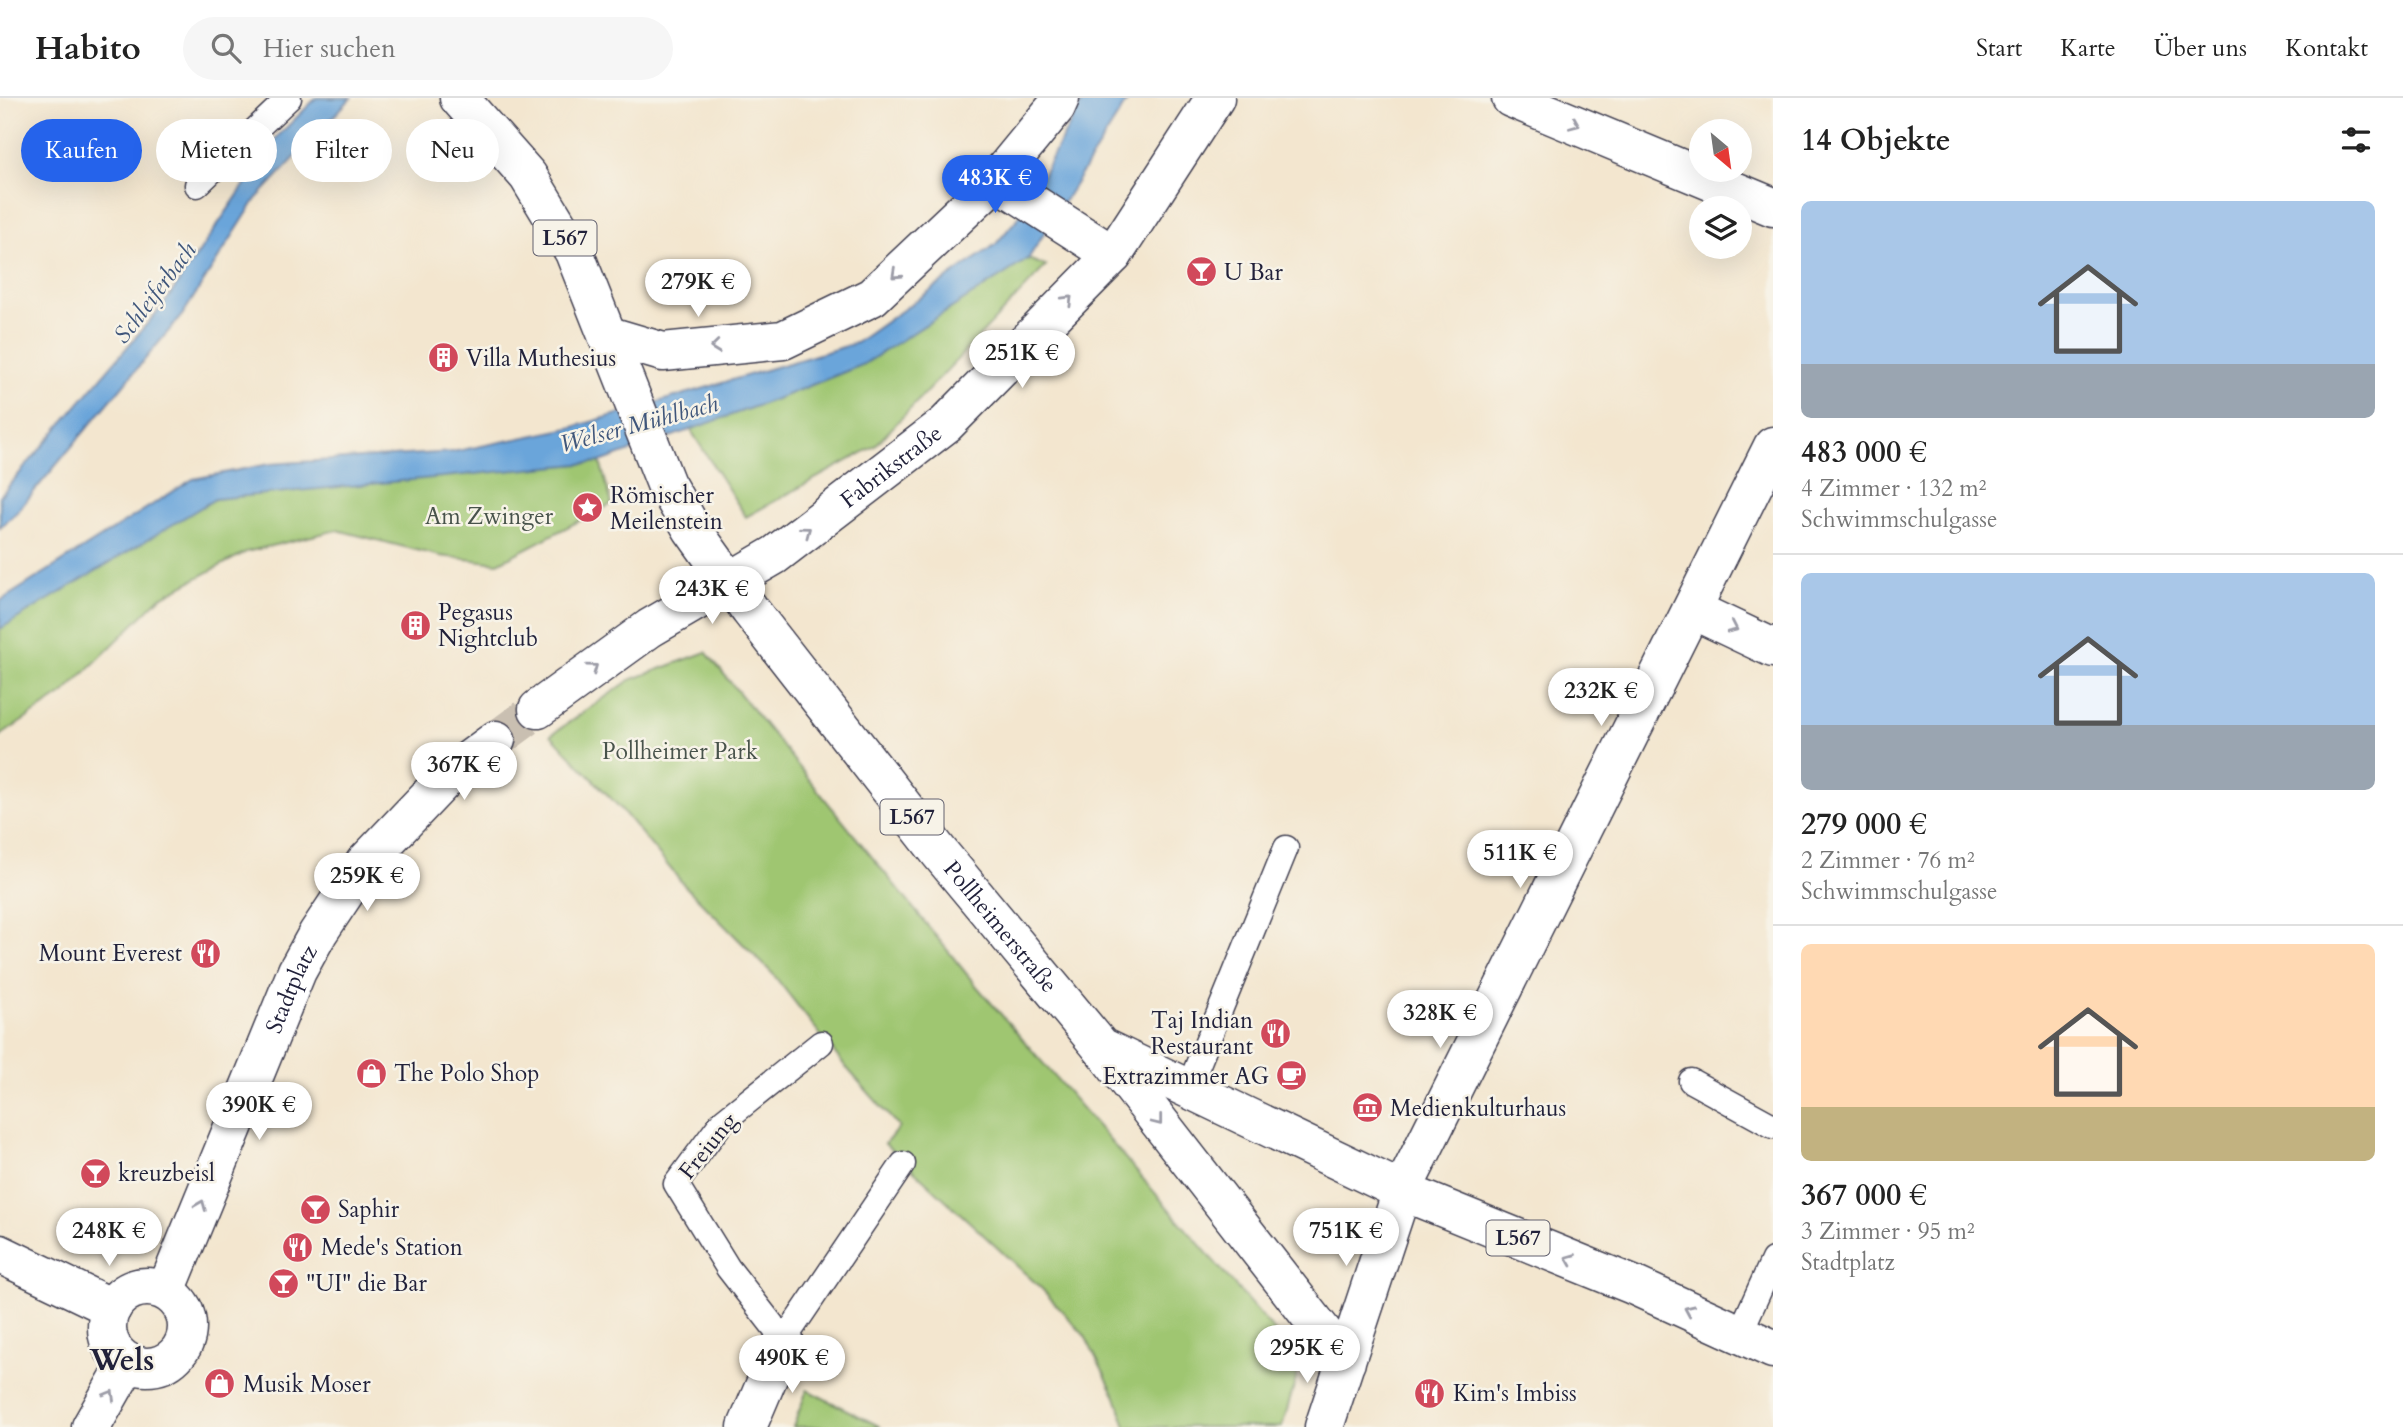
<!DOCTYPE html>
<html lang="de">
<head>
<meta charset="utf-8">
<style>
	:root { --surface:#fff; --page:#f6f6f6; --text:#222; --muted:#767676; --line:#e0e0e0; --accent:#2563eb }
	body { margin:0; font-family:Cardo,serif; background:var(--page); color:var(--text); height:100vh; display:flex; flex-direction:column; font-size:26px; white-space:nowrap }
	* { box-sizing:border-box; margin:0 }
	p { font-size:23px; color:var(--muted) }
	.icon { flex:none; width:38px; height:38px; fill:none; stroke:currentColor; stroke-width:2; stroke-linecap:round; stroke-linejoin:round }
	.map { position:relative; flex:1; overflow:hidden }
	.panel { display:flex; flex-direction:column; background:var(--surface); width:630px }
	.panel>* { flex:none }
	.guide { position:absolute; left:21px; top:21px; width:665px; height:63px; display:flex; gap:14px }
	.needle { width:46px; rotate:151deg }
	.tools { position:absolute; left:1689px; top:21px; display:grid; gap:14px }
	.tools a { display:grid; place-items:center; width:63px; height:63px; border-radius:50%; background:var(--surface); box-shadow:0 7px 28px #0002; font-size:35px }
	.price { position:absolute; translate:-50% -60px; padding:0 16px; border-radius:24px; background:#fff; color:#222; font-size:23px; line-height:46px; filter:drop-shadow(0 2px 4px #0008) }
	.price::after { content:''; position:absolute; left:50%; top:42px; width:21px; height:16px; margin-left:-10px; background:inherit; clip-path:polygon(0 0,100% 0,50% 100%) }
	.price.active { background:var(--accent); color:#fff }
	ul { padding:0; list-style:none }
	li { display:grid; align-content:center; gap:14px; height:371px; padding:0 28px }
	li+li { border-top:2px solid var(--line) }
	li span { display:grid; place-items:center; height:217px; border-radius:10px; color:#555 }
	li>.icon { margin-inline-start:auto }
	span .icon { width:126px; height:126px; fill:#fffc; stroke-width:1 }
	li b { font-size:30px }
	h2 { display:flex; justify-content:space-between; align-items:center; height:84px; padding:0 28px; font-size:30px }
	.tag { padding:0 24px; border-radius:32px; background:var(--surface); box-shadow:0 7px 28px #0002; font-size:24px; line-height:63px }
	.tag.active { background:var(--accent); color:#fff }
	header { display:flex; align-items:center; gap:42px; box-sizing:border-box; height:98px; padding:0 35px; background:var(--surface); border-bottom:2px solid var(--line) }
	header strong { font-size:33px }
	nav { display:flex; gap:38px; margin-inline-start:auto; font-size:24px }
	.search { width:490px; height:63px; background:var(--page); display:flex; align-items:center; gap:18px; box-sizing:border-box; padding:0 24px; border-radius:38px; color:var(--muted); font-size:26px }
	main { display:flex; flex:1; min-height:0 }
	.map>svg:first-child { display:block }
	.green { fill:#9fc671; stroke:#607456; stroke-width:2 }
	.water { fill:#6aa5da; stroke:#46648a; stroke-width:2 }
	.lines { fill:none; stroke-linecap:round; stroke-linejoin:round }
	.minor-tunnel { stroke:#c9bfb1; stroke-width:38; stroke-dasharray:38 19; stroke-linecap:butt }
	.service-casing { stroke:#413f51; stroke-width:27 }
	.minor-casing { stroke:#413f51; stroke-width:41 }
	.secondary-casing { stroke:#413f51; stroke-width:41 }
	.primary-casing { stroke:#413f51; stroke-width:41 }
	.service { stroke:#fff; stroke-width:24 }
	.minor { stroke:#fff; stroke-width:38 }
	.secondary { stroke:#fff; stroke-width:38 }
	.primary { stroke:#fff; stroke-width:38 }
	.oneway { stroke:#9c9ca7 }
	.labels { text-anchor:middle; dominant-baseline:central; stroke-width:5; stroke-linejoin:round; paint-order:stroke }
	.shield { fill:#f7f3e8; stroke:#62616f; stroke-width:2 }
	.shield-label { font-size:21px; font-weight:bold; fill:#22223b }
	.poi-label { font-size:23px; fill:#22223b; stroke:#f7f3e8; text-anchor:start }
	.street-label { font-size:23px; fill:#22223b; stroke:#f7f3e8 }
	.park-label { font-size:23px; fill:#48534b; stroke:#f7f3e8 }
	.water-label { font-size:24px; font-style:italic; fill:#3f567b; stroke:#f7f3e8 }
	.district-label { font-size:30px; font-weight:bold; fill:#22223b; stroke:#f7f3e8 }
</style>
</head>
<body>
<header>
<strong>Habito</strong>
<div class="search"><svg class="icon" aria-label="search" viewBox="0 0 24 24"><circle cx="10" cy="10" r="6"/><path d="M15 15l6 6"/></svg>Hier suchen</div>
<nav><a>Start</a><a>Karte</a><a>Über uns</a><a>Kontakt</a></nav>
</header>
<main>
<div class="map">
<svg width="1773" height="1329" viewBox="0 0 1773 1329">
	<rect width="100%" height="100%" fill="#f7f3e8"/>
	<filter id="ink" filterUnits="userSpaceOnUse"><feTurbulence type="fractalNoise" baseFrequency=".0143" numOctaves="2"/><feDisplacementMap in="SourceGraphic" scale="14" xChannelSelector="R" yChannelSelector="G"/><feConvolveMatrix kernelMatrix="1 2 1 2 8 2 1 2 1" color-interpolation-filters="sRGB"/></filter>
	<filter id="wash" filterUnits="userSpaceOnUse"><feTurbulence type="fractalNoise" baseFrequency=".00686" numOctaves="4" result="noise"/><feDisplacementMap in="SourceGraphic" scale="28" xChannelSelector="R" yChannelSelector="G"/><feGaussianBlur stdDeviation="1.57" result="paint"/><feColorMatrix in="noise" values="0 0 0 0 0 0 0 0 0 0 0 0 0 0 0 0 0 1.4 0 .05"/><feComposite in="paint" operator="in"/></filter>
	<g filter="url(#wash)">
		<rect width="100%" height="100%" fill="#f3e6cf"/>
		<!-- green -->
		<path class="green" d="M1028 161 1046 168 875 348 746 419 690 331 779 300 864 266Z
			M600 364 612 406 498 465 440 458 337 432 246 454 161 499 63 596 0 638V528L215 401 288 391Z
			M706 554 974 885 1301 1264 1282 1329H1126L1116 1299 1085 1238 1041 1190 885 1046 899 1029 845 968 772 875 684 787 621 711 551 637 630 582Z
			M807 1292 881 1329H793Z"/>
		<!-- water -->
		<path class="water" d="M316 0H351L256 101 183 216 16 415 0 430V398L164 206 277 39Z
			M1084 0H1129L1028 161 864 266 779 300 600 364 215 401 0 531V503L193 381 269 366 452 354 574 329 856 245 996 146 1022 115Z"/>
	</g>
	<g filter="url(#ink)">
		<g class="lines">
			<!-- minor-tunnel -->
			<path class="minor-tunnel" d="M496 642 538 611"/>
			<defs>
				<path id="service" d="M197 87 289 0
					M821 945 722 1024 676 1086 728 1170 784 1242 903 1066
					M1691 983 1773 1028
					M1188 991 1286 750
					M1740 1235 1773 1162"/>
				<g id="minor">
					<path d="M1511 0 1773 109"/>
					<path d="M996 82 1113 157"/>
					<path d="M609 238 663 254 783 242 872 199 996 82 1056 9 1060 0"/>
					<path d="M1693 512 1773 550"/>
					<path id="s1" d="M538 611 650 530 775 457 946 326 1113 157 1215 0"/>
					<path d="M0 1156 112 1210"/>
					<circle cx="147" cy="1229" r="40"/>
					<path id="s2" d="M166 1193 297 873 318 835 364 766 450 676 496 642"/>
					<path d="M91 1329 128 1264"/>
					<path d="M747 1329 784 1242"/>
				</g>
				<path id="secondary" d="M1101 949 1346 1264
					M1324 1329 1402 1093 1773 348"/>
				<g id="primary">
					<path id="s3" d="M459 0 528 78 574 154 666 386 692 431 750 512 939 754 1101 949 1402 1093 1633 1187 1773 1251"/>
				</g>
			</defs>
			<!-- service casing -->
			<use href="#service" class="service-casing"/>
			<!-- minor casing -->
			<use href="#minor" class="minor-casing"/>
			<!-- secondary casing -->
			<use href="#secondary" class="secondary-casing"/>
			<!-- primary casing -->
			<use href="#primary" class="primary-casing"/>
			<!-- service -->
			<use href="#service" class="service"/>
			<!-- minor -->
			<use href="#minor" class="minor"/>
			<!-- secondary -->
			<use href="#secondary" class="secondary"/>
			<!-- primary -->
			<use href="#primary" class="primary"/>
		</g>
		<!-- one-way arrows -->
		<defs><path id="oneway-chevron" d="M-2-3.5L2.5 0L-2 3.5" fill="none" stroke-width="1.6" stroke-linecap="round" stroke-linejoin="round" transform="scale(1.75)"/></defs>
		<g class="oneway">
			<use href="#oneway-chevron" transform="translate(1575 26) rotate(23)"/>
			<use href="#oneway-chevron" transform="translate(896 176) rotate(137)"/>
			<use href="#oneway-chevron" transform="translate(1068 202) rotate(-45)"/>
			<use href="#oneway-chevron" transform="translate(715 249) rotate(174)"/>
			<use href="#oneway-chevron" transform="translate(806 433) rotate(-37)"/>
			<use href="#oneway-chevron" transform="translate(1733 530) rotate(25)"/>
			<use href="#oneway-chevron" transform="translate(593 570) rotate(-36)"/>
			<use href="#oneway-chevron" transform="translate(1158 1023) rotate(52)"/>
			<use href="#oneway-chevron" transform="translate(201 1107) rotate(-68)"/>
			<use href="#oneway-chevron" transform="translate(1570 1161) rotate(-158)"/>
			<use href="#oneway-chevron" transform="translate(1689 1212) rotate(-156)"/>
			<use href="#oneway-chevron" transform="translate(110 1297) rotate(-60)"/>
		</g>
	</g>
	<!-- icons -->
	<defs>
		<symbol id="bar-disc" viewBox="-11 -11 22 22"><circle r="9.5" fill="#d1495b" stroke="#f7f3e8"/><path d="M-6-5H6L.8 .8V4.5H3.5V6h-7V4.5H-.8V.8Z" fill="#fff"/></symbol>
		<symbol id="building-disc" viewBox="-11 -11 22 22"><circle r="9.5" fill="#d1495b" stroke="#f7f3e8"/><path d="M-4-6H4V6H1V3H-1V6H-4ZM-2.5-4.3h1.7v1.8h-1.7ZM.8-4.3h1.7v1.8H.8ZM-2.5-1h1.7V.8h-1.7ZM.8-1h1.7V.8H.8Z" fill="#fff"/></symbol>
		<symbol id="sight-disc" viewBox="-11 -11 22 22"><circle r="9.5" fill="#d1495b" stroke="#f7f3e8"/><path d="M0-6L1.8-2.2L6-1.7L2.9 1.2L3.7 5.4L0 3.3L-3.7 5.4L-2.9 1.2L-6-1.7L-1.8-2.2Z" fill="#fff"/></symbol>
		<symbol id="restaurant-disc" viewBox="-11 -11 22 22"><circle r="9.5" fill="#d1495b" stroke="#f7f3e8"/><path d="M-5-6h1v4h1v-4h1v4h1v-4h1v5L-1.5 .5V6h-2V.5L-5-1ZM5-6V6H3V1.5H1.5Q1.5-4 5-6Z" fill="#fff"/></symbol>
		<symbol id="shop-disc" viewBox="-11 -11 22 22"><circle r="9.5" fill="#d1495b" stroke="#f7f3e8"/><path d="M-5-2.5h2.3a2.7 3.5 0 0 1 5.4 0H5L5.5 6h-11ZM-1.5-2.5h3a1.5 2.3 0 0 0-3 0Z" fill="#fff"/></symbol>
		<symbol id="cafe-disc" viewBox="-11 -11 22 22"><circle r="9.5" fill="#d1495b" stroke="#f7f3e8"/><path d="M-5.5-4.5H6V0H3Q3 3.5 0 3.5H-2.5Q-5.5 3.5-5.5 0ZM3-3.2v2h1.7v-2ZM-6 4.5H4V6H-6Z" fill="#fff"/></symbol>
		<symbol id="museum-disc" viewBox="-11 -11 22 22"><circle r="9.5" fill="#d1495b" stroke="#f7f3e8"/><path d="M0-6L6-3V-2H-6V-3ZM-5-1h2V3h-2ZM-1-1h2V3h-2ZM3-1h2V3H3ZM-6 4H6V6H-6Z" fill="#fff"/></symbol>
	</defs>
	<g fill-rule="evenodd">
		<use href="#bar-disc" x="1184" y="156" width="35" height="35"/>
		<use href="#building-disc" x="426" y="242" width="35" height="35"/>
		<use href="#sight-disc" x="570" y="392" width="35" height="35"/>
		<use href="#building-disc" x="398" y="510" width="35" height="35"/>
		<use href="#restaurant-disc" x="188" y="838" width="35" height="35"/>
		<use href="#restaurant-disc" x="1258" y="918" width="35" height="35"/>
		<use href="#shop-disc" x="354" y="958" width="35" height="35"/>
		<use href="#cafe-disc" x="1274" y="960" width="35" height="35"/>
		<use href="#museum-disc" x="1350" y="992" width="35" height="35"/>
		<use href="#bar-disc" x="78" y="1058" width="35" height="35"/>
		<use href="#bar-disc" x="298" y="1094" width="35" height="35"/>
		<use href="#restaurant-disc" x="280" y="1132" width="35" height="35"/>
		<use href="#bar-disc" x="266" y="1168" width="35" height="35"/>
		<use href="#shop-disc" x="202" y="1268" width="35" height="35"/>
		<use href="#restaurant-disc" x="1412" y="1278" width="35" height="35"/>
	</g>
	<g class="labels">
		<!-- shield labels -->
		<g class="shield">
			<rect x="533.5" y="122.5" width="63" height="35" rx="5"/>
			<rect x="880.5" y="701.5" width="63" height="35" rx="5"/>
			<rect x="1486.5" y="1122.5" width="63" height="35" rx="5"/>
		</g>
		<g class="shield-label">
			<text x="565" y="140">L567</text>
			<text x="912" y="719">L567</text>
			<text x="1518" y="1140">L567</text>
		</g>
		<!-- poi labels -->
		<g class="poi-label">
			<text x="1224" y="174">U Bar</text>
			<text x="466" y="260">Villa Muthesius</text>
			<text x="610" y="397">Römischer<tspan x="610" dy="26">Meilenstein</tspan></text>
			<text x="438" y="514">Pegasus<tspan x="438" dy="26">Nightclub</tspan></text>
			<text x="182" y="855" text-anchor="end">Mount Everest</text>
			<text x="1253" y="922" text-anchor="end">Taj Indian<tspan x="1253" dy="26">Restaurant</tspan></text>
			<text x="394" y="975">The Polo Shop</text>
			<text x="1269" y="978" text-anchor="end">Extrazimmer AG</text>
			<text x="1390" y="1010">Medienkulturhaus</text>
			<text x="118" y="1075">kreuzbeisl</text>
			<text x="338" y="1111">Saphir</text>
			<text x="321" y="1149">Mede's Station</text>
			<text x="306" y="1185">"UI" die Bar</text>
			<text x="243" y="1286">Musik Moser</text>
			<text x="1453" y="1295">Kim's Imbiss</text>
		</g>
		<!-- street labels -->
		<g class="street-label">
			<text stroke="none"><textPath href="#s1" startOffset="429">Fabrikstraße</textPath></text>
			<text stroke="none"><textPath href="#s3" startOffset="998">Pollheimerstraße</textPath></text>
			<text stroke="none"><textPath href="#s2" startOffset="327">Stadtplatz</textPath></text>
			<text transform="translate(708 1048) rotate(-51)">Freiung</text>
		</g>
		<!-- park labels -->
		<g class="park-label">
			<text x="489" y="418">Am Zwinger</text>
			<text x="680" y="653">Pollheimer Park</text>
		</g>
		<!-- water labels -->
		<g class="water-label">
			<text transform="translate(155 195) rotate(-53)">Schleiferbach</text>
			<text transform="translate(639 326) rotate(-15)">Welser Mühlbach</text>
		</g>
		<!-- district labels -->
		<g class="district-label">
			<text x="122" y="1262">Wels</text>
		</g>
	</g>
</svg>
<div class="tools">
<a><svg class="needle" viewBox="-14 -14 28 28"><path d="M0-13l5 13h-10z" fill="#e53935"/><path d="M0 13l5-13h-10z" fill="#767676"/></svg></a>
<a><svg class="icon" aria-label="layers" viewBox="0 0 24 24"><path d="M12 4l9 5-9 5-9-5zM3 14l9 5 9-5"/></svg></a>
</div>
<b class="price active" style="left:995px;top:117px">483K €</b>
<b class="price" style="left:698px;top:221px">279K €</b>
<b class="price" style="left:1022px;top:292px">251K €</b>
<b class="price" style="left:712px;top:528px">243K €</b>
<b class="price" style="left:1601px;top:630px">232K €</b>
<b class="price" style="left:464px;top:704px">367K €</b>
<b class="price" style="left:1520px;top:792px">511K €</b>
<b class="price" style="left:367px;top:815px">259K €</b>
<b class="price" style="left:1440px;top:952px">328K €</b>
<b class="price" style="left:259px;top:1044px">390K €</b>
<b class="price" style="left:109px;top:1170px">248K €</b>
<b class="price" style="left:1346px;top:1170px">751K €</b>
<b class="price" style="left:1307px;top:1287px">295K €</b>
<b class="price" style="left:792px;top:1297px">490K €</b>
<div class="guide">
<a class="tag active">Kaufen</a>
<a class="tag">Mieten</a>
<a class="tag">Filter</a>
<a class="tag">Neu</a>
</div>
</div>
<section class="panel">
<h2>14 Objekte<svg class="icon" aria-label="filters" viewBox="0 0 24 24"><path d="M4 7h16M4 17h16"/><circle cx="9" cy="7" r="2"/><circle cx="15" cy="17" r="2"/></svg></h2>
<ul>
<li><span style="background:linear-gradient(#a9c7e8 75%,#9aa5b1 0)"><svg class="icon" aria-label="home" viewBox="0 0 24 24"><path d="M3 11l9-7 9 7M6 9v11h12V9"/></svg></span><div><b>483 000 €</b><p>4 Zimmer · 132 m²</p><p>Schwimmschulgasse</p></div></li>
<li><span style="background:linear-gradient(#a9c7e8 70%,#9aa5b1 0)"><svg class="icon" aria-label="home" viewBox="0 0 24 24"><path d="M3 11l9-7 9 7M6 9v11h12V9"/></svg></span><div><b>279 000 €</b><p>2 Zimmer · 76 m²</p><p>Schwimmschulgasse</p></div></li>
<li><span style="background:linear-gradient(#ffd9b3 75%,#c2b280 0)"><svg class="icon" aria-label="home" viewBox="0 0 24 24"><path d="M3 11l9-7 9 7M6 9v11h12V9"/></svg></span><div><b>367 000 €</b><p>3 Zimmer · 95 m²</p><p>Stadtplatz</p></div></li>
</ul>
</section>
</main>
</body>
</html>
